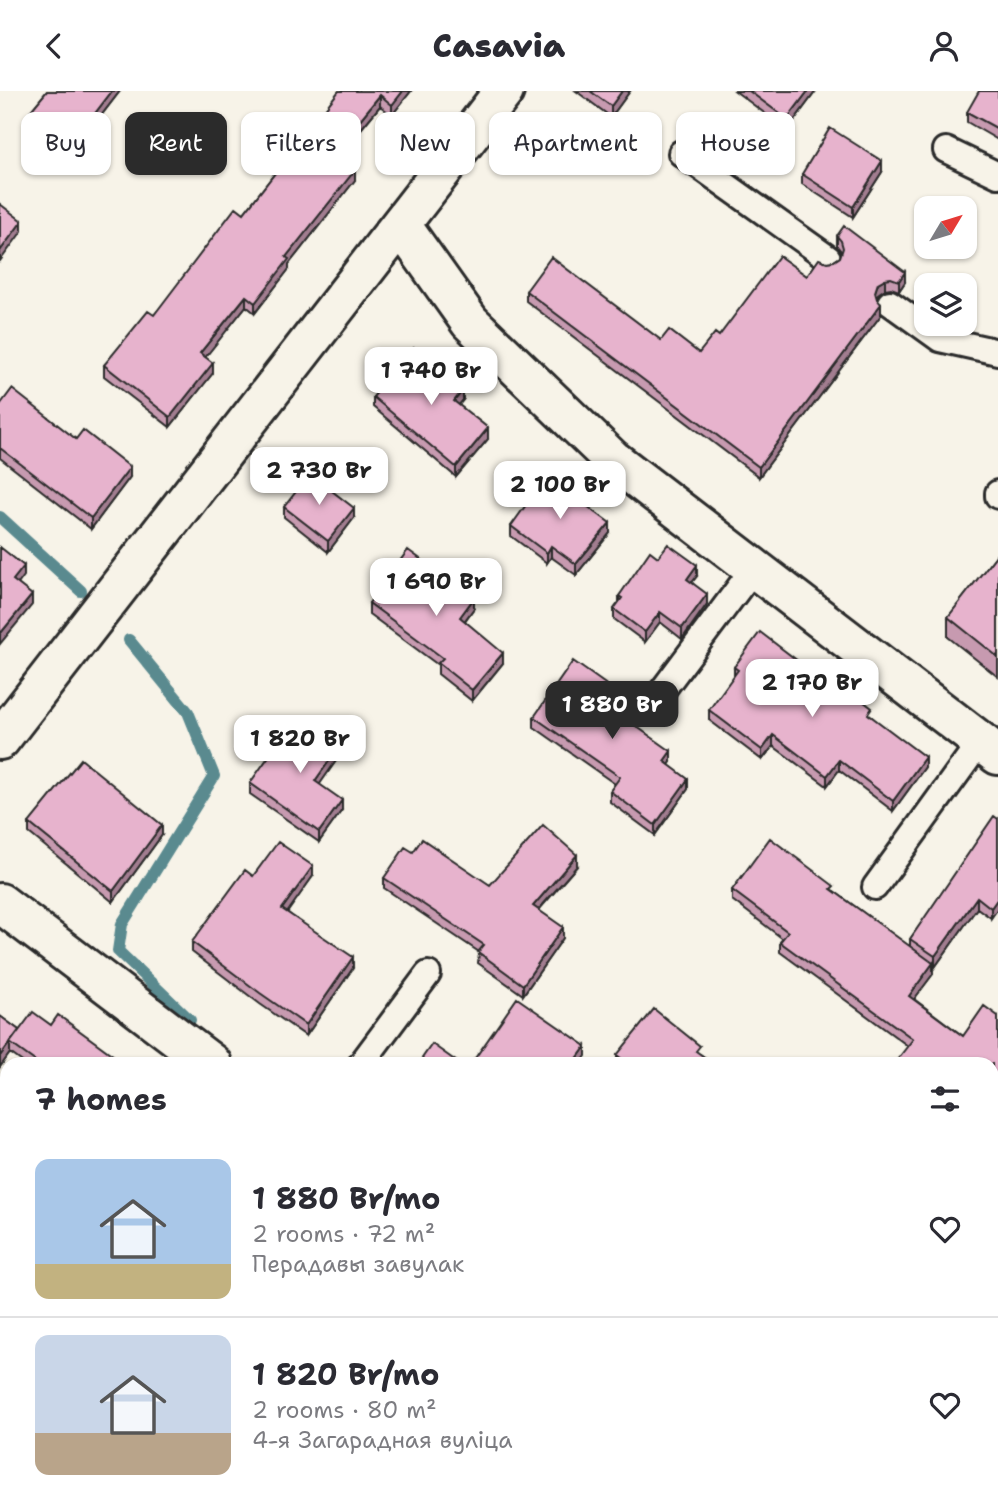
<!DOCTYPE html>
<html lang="en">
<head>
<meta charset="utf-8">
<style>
	:root { --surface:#fff; --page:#f2f2f3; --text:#2b2b33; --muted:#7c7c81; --line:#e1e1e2; --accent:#2b2b2b }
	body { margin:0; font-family:"Shantell Sans",sans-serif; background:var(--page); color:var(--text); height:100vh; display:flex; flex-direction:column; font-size:26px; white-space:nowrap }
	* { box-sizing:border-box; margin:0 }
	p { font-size:23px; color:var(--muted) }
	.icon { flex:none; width:38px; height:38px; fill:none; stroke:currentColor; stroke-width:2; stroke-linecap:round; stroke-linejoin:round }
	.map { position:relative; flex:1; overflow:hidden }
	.details { position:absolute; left:0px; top:966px; width:999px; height:450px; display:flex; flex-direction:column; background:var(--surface); border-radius:21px 21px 0 0; box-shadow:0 2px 5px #0004 }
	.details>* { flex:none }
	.banner { position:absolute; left:21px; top:21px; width:957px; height:63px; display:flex; gap:14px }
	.needle { width:46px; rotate:52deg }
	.buttons { position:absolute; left:914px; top:105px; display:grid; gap:14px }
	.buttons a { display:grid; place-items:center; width:63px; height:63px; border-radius:14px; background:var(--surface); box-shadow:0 2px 5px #0004; font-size:35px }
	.price { position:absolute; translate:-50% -60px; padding:0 16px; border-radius:14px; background:#fff; color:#222; font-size:23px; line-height:46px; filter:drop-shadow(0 2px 4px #0008) }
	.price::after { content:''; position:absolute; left:50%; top:42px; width:21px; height:16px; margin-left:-10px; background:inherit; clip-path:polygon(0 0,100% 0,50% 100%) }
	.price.active { background:var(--accent); color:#fff }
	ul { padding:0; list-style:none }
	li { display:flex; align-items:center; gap:21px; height:175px; padding:0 35px }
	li+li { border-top:2px solid var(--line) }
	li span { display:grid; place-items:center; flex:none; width:196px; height:140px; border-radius:14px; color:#555 }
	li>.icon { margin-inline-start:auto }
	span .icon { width:84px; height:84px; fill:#fffc; stroke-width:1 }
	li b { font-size:30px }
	h2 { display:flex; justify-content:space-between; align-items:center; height:84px; padding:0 35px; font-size:30px }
	.chip { padding:0 24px; border-radius:14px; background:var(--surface); box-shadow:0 2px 5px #0004; font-size:24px; line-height:63px }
	.chip.active { background:var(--accent); color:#fff }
	header { display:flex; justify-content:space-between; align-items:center; height:91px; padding:0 35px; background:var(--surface); font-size:32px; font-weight:800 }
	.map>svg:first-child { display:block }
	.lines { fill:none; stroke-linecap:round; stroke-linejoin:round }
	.stream { stroke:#5a8a8f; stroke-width:12 }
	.lane-casing { stroke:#2b2b2b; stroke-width:30 }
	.street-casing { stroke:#2b2b2b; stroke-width:44 }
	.secondary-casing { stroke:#2b2b2b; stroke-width:44 }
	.lane { stroke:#f7f3e8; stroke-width:24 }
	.street { stroke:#f7f3e8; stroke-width:38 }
	.secondary { stroke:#f7f3e8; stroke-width:38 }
	.wall { fill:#c79ab0; stroke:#2b2b2b; stroke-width:2 }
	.shaded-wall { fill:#a27d90; stroke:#2b2b2b; stroke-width:2 }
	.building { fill:#e7b3cd; stroke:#2b2b2b; stroke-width:2 }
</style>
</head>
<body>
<header><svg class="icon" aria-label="back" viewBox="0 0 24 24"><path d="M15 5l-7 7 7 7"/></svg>Casavia<svg class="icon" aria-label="person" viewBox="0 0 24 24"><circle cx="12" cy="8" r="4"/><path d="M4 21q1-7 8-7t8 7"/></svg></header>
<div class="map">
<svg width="998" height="1415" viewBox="0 0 998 1415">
	<rect width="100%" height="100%" fill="#f7f3e8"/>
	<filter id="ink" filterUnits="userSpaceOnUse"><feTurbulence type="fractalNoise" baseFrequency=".0143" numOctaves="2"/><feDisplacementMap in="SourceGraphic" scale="14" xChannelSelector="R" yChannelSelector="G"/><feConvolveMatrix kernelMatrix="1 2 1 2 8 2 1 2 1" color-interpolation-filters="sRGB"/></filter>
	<g filter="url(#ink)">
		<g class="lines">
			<!-- stream -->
			<path class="stream" d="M0 426 81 500
				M129 549 188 621 214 685 122 833 118 860 190 929
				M81 1415 84 1409"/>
			<defs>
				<path id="lane" d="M946 59 998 84
					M681 62 828 167
					M890 212 940 248 998 261
					M998 402V405
					M650 616 754 477
					M875 796 980 651
					M361 973 428 883"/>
				<path id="street" d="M401 134 470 231 612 368 998 664
					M0 649 504 0
					M0 1310 7 1301
					M397 1415 402 1409"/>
				<path id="secondary" d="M0 812 212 973
					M788 1409 796 1415"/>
			</defs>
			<!-- lane casing -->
			<use href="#lane" class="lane-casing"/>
			<!-- street casing -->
			<use href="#street" class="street-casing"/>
			<!-- secondary casing -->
			<use href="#secondary" class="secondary-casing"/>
			<!-- lane -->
			<use href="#lane" class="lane"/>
			<!-- street -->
			<use href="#street" class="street"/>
			<!-- secondary -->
			<use href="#secondary" class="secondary"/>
		</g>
		<!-- wall -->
		<path class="wall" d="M47 0H120L70 65 28 34V23Z
			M339 0H411L392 24 380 15 338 66 355 89 289 173V178L255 222 246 215 205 266 213 282 170 336 104 285V274L154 224 244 122Z
			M576 0H630L611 26Z
			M735 0H816L787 39Z
			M998 0V49L967 31V21Z
			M882 81 853 126 802 93V83Z
			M837 145 905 191 899 200 891 197 885 198 878 203 877 207 881 224 759 386 526 210V200L661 249 699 262 719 245 827 171 834 170 840 166 841 160 837 155Z
			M373 306 463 309 459 314 488 348 456 386 373 316Z
			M0 314 76 348 130 386 91 438 0 367Z
			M585 414 610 442 576 484 551 466 547 472 511 445V435Z
			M284 416 354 427 328 461 284 426Z
			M998 462V586L948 546V526Z
			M658 466 697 485 692 491 707 513 682 548 660 531 645 551 614 528V518L619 512V505Z
			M369 512 474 517 465 530 503 572 472 610 438 583V574L369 523Z
			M734 576 872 626 925 676 893 720 839 679 827 695 773 655 762 669 709 629V619L734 586Z
			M625 618 621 624 671 671 669 674 688 698 655 744 610 711V700L615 693 534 636V626Z
			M338 667 319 693 342 719 319 751 250 703V692Z
			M998 728V817L991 827 977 817 935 876 933 874V883L914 908 963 945 998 925V1020L992 1016V973L908 955 780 861V851L783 848 732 809V799L834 800 910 856V848Z
			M29 732 162 744 113 811 29 742Z
			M413 761 490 794 577 775 539 819 563 847 523 904 478 872 479 861 384 797V787Z
			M253 785H313L287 821 353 877 306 945 260 913 192 861V851Z
			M0 925 19 939 51 934 125 973H25L10 962 0 976Z
			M700 963 714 973H617V964Z
			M487 1409H569L565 1415H491L487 1412Z"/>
		<!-- shaded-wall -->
		<path class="shaded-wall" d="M112 0H120L70 65V55Z
			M403 0H411L392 24V14Z
			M622 0H630L611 26V15Z
			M808 0H816L787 39V28Z
			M380 4V15L333 72V62Z
			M882 70V81L853 126V116Z
			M355 79V89L289 173V178L255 222V212L286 166Z
			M22 130V140L0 170V160Z
			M905 181V191L899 200V190Z
			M885 188V198L878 203 875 211V201L878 192Z
			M246 205V215L200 273V262Z
			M881 213V224L759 386V376Z
			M213 272V282L170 336V326Z
			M463 299V309L454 320V310Z
			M488 337V348L456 386V376Z
			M130 376V386L91 438V427Z
			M354 417V427L328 461V450Z
			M610 432V442L576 484V473Z
			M551 455V466L547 472V462Z
			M697 474V485L687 498V488Z
			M24 475V485L13 500V489Z
			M707 503V513L682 548V537Z
			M32 504V514L0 553V543Z
			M474 507V517L460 536V526Z
			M660 521V531L645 551V541Z
			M503 562V572L472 610V599Z
			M625 607V618L616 631V621Z
			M773 644V655L762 669V659Z
			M338 657V667L315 700V690Z
			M671 660V671L664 680V670Z
			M925 666V676L893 720V710Z
			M839 669V679L827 695V685Z
			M688 688V698L655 744V734Z
			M342 709V719L319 751V741Z
			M162 734V744L113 811V800Z
			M577 764V775L533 825V815Z
			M313 775V785L282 829V818Z
			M977 806V817L935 876V865Z
			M998 807V817L991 827V817Z
			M563 836V847L523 904V894Z
			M353 866V877L306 945V934Z
			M933 872V883L909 915V905Z
			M19 939 10 952V962L0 976V965Z
			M586 955V965L580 973H573Z
			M7 1167V1178L0 1187V1177Z
			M998 1189V1200L992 1208V1197Z
			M997 1209V1220L992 1226V1216Z
			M13 1409H20L16 1415H8Z
			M335 1409H345L340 1415H330Z
			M562 1409H569L565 1415H558Z"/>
		<!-- building -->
		<path class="building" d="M47 0H112L70 55 28 23Z
			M339 0H403L392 14 380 4 333 62 355 79 286 166 289 168 255 212 246 205 200 262 213 272 170 326 104 274 148 220 154 224 236 116 244 122Z
			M590 0H622L611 15Z
			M749 0H808L787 28Z
			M979 0H998V38L967 21Z
			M830 37 882 70 853 116 802 83Z
			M0 113 22 130 0 160Z
			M844 135 905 181 899 190 891 187 885 188 878 192 875 201 877 208 881 213 759 376 526 200 551 166 661 249 669 239 699 262 715 242 719 245 779 165 807 185 819 168 827 171 834 170 840 166 843 157 841 150 837 145Z
			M414 257 463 299 454 310 488 337 456 376 373 306Z
			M12 298 76 348 83 339 130 376 91 427 0 357V314Z
			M310 383 354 417 328 450 284 416Z
			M548 383 585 409 583 412 610 432 576 473 551 455 547 462 511 435Z
			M668 453 697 474 687 488 707 503 682 537 660 521 645 541 614 518 622 507 619 505 650 460 658 466Z
			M0 456 24 475 13 489 32 504 0 543Z
			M408 459 474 507 460 526 503 562 472 599 438 572 443 567 369 512Z
			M998 462V566L948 526Z
			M760 541 836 599 841 593 872 617 868 623 925 666 893 710 839 669 827 685 773 644 762 659 709 619 738 579 734 576Z
			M573 570 625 607 616 621 671 660 664 670 688 688 655 734 610 700 620 686 534 626Z
			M296 627 338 657 315 690 342 709 319 741 250 692Z
			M81 668 162 734 113 800 29 732Z
			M994 725 998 728V807L991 817 977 806 935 865 910 848Z
			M543 734 577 764 533 815 563 836 523 894 478 861 484 854 384 787 405 756 413 761 422 748 490 794Z
			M770 747 834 795 831 798 933 872 909 905 963 945 984 915 998 925V1010L992 1006V973H894L913 948 780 851 788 841 732 799Z
			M278 751 313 775 282 818 353 866 306 934 260 902 192 851 245 779 253 785Z
			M517 907 586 955 573 973H471Z
			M654 918 700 955 696 960 714 973H628L617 964Z
			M33 921 51 934 58 924 125 973H39L10 952Z
			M0 925 19 939 0 965Z
			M432 953 460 973H418Z
			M0 1095 7 1100V1167L0 1177Z
			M992 1163 998 1167V1189L992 1197Z
			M992 1207 997 1209 992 1216Z
			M2 1340 7 1344V1409H13L8 1415H0V1342Z
			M998 1370V1415H966L970 1409H992V1378Z
			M257 1409H335L330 1415H252Z
			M497 1409H562L558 1415H505Z"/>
	</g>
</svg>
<div class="buttons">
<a><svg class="needle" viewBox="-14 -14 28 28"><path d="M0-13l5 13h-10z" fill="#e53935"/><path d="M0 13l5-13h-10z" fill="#7c7c81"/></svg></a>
<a><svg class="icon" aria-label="layers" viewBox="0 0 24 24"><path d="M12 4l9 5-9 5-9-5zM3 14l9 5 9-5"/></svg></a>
</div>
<b class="price" style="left:431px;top:316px">1 740 Br</b>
<b class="price" style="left:319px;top:416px">2 730 Br</b>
<b class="price" style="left:560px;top:430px">2 100 Br</b>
<b class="price" style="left:436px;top:527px">1 690 Br</b>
<b class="price" style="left:812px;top:628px">2 170 Br</b>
<b class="price active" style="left:612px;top:650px">1 880 Br</b>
<b class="price" style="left:300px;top:684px">1 820 Br</b>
<div class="banner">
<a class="chip">Buy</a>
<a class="chip active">Rent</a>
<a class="chip">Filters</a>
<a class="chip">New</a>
<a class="chip">Apartment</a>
<a class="chip">House</a>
</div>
<section class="details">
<h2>7 homes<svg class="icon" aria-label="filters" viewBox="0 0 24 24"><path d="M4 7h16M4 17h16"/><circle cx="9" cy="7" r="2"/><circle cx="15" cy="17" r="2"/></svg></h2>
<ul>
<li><span style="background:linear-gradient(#a9c7e8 75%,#c2b280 0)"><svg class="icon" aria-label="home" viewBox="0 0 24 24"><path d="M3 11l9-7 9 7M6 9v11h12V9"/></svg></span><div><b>1 880 Br/mo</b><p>2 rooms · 72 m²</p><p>Перадавы завулак</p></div><svg class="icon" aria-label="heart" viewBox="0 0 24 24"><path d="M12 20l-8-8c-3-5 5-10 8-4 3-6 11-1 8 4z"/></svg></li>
<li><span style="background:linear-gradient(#c9d6e8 70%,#b9a48a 0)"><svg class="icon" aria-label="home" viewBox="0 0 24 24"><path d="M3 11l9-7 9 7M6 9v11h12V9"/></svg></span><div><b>1 820 Br/mo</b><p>2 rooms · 80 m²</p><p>4-я Загарадная вуліца</p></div><svg class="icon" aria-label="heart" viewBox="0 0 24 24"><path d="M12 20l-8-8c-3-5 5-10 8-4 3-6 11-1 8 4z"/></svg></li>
</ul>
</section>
</div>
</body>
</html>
